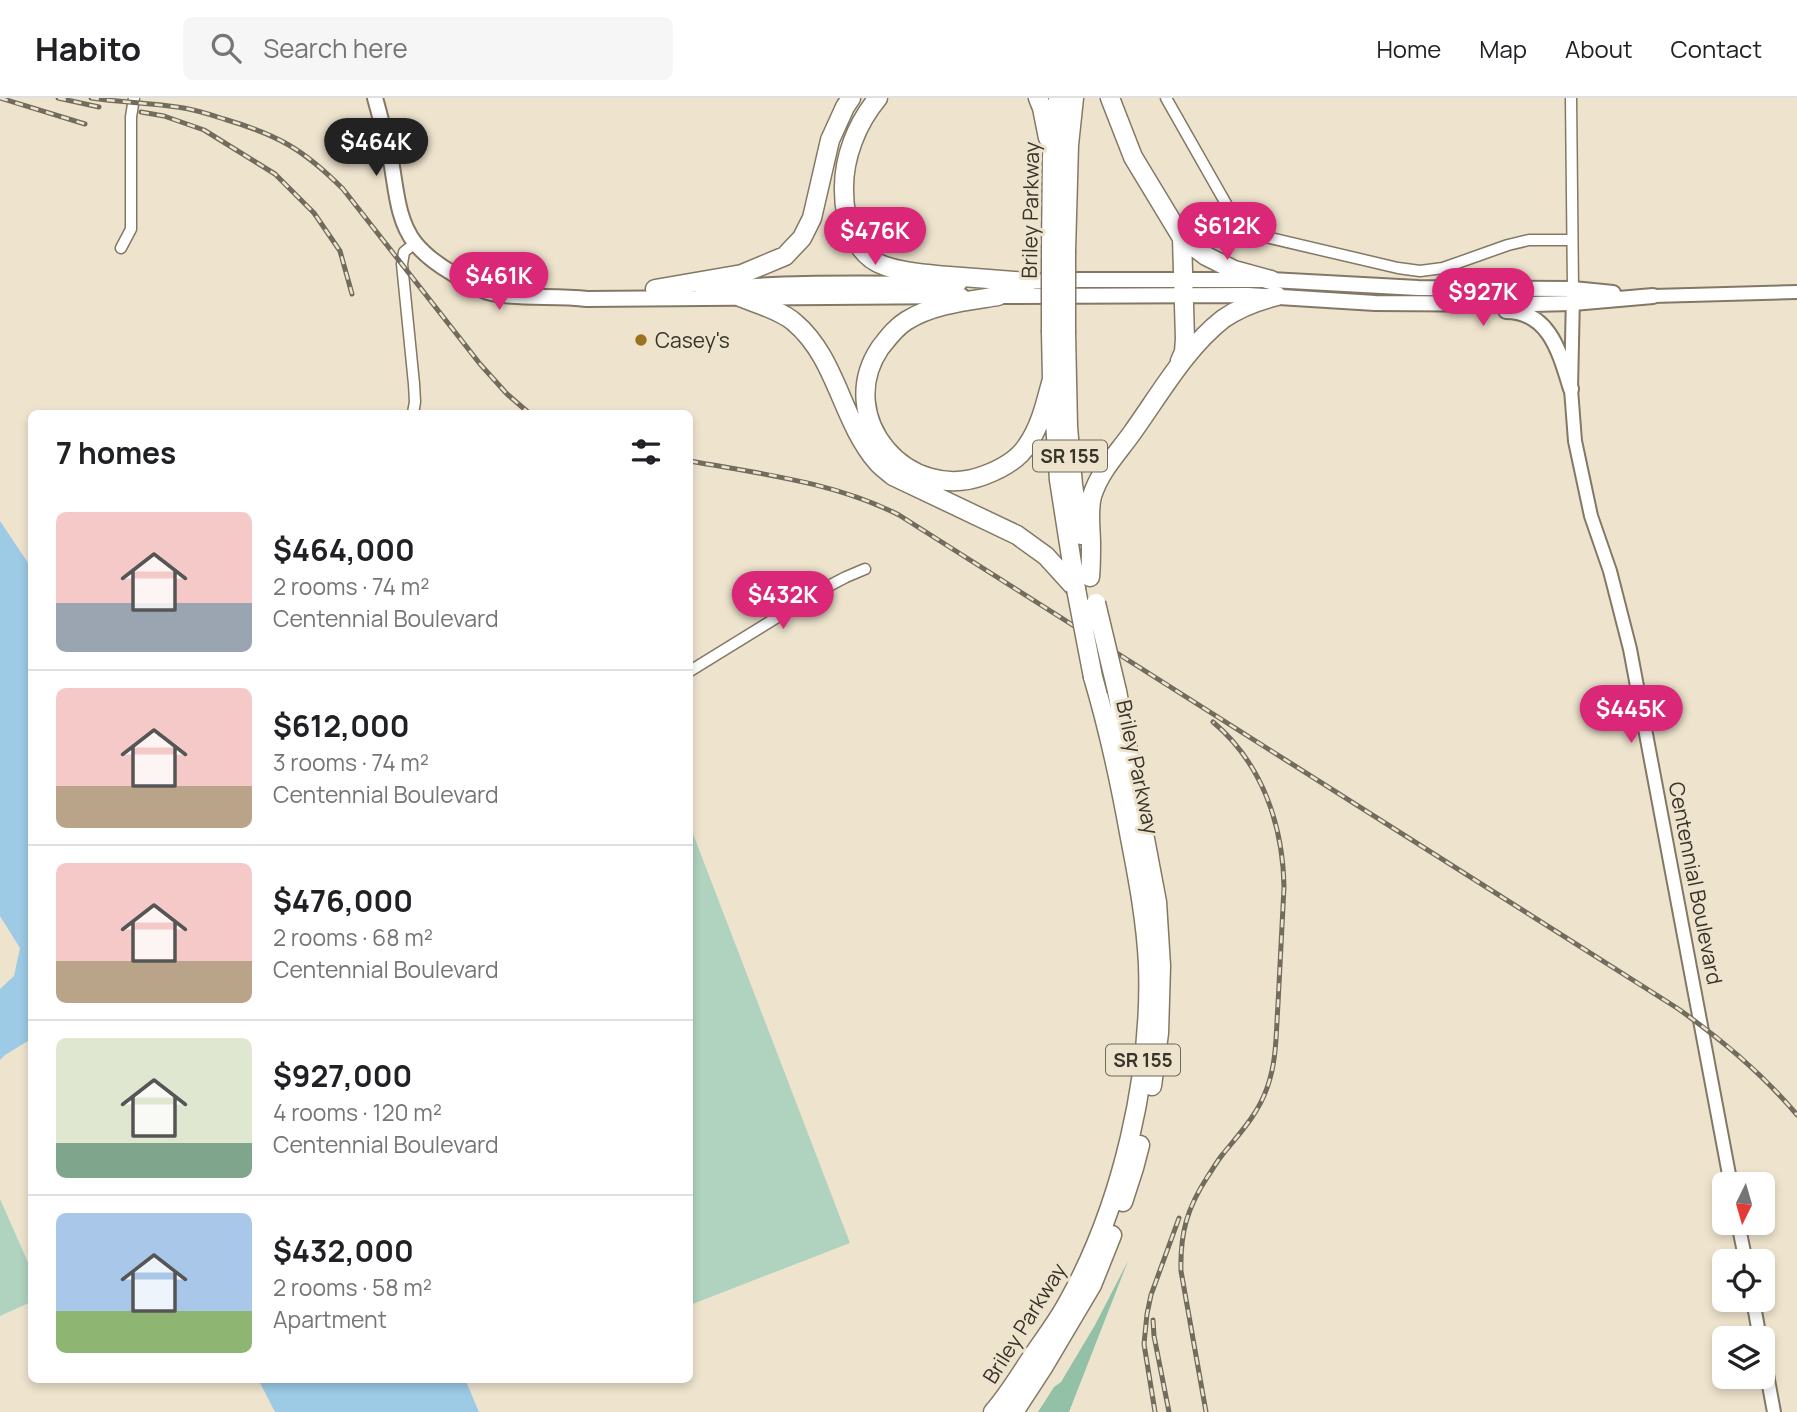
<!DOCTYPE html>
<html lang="en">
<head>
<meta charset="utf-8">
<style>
	:root { --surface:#fff; --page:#f6f6f6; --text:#202124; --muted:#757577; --line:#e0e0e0; --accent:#db2777 }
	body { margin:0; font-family:Manrope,sans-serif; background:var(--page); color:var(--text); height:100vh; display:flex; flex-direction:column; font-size:26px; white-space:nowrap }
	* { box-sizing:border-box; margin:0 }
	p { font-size:23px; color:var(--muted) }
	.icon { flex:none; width:38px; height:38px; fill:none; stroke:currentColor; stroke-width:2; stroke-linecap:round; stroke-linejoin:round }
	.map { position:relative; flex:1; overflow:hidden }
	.side { position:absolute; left:28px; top:312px; width:665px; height:973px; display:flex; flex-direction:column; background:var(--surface); border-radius:10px; box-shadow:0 4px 10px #0003 }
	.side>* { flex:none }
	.needle { width:46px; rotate:185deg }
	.buttons { position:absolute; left:1712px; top:1074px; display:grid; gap:14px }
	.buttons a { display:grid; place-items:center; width:63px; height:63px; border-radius:10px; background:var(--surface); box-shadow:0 4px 10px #0003; font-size:35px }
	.price { position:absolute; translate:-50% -60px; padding:0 16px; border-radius:24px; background:var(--accent); color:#fff; font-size:23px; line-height:46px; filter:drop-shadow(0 2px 4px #0008) }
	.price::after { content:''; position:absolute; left:50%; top:42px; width:21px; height:16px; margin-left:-10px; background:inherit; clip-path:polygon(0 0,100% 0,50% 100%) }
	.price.current { background:#222; color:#fff }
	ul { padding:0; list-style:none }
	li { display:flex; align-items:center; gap:21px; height:175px; padding:0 28px }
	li+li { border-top:2px solid var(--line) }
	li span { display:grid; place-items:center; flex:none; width:196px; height:140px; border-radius:10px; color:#555 }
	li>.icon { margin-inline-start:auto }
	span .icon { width:84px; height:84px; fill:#fffc; stroke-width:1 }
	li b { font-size:30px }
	h2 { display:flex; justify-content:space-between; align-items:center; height:84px; padding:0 28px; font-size:30px }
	header { display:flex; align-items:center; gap:42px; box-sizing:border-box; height:98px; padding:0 35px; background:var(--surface); border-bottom:2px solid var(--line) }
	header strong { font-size:33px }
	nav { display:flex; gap:38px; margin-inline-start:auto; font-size:24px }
	.search { width:490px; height:63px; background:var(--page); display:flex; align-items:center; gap:18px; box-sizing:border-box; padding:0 24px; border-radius:10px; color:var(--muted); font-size:26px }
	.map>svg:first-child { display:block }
	.green { fill:#afd3be }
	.forest { fill:#93c1a7 }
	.water { fill:#9dcae5 }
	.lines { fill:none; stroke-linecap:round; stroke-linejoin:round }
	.minor-casing { stroke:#827865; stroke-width:13 }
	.tertiary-casing { stroke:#827865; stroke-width:16 }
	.secondary-casing { stroke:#827865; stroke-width:18 }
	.motorway-casing { stroke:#827865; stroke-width:21 }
	.minor { stroke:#fff; stroke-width:10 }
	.tertiary { stroke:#fff; stroke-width:12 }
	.secondary { stroke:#fff; stroke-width:14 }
	.motorway { stroke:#fff; stroke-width:18 }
	.rail-casing { stroke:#716c5e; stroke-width:5 }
	.rail { stroke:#eee4ce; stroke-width:2.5; stroke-dasharray:8; stroke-linecap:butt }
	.motorway-bridge-casing { stroke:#827865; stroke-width:21; stroke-linecap:butt }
	.motorway-bridge { stroke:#fff; stroke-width:18 }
	.poi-dot { fill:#9c7220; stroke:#eee4ce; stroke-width:2.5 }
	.labels { text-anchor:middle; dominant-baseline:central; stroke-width:6; stroke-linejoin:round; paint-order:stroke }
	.shield { fill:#eee4ce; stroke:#6f695c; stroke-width:2 }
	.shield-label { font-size:19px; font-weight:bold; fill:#38342b }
	.street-label { font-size:21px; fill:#38342b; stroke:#eee4ce }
	.poi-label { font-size:21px; fill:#38342b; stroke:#eee4ce; text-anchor:start }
</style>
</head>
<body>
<header>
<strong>Habito</strong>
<div class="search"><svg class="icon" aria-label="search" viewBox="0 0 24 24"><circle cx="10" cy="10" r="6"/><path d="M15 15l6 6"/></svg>Search here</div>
<nav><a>Home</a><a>Map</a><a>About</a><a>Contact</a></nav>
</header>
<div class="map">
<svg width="1797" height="1314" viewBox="0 0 1797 1314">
	<rect width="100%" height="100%" fill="#eee4ce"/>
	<!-- green -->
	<path class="green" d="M690 728 850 1145 690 1207Z
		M0 1101 31 1171V1204L0 1218Z"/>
	<!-- forest -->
	<path class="forest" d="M1128 1163 1069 1314H1038L1054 1289 1061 1284 1095 1227Z"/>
	<!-- water -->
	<path class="water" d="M0 423 32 471 31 941 5 957 0 962V891L14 878 20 850 0 818Z
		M258 1281H465L479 1314H275Z"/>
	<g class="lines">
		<defs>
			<path id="minor" d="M1166 0 1237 125 1253 136 1398 170 1420 173 1443 170 1508 147 1529 142H1572
				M1571 0 1573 191
				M121 150 131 131V19L134 0
				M413 315 415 304 414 286 402 166 404 154 415 145
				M690 573 823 491 846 479 865 471"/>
			<path id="tertiary" d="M1573 198 1571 291 1575 343 1591 418 1610 473 1630 551 1731 1087
				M1653 198 1797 194
				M1738 1125 1746 1164
				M1753 1202 1760 1241
				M1762 1250 1774 1314"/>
			<path id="secondary" d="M375 0C381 21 386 42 391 63 396 89 397 122 415 145 424 156 440 168 452 175 466 184 479 193 496 196 526 201 557 197 587 201L962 198
				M1018 184 1079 182H1271L1418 190 1573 191 1613 195
				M703 192C788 183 874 186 959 186
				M990 198 1248 197 1375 205 1532 206 1573 205 1653 198
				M1506 213C1550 213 1560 256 1571 291"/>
			<path id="motorway" d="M878 0C857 25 843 60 844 93 844 122 855 158 885 168 905 175 928 176 949 178 975 180 1002 182 1028 184
				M1038 0 1042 10 1048 40
				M1110 0 1133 59 1182 140 1206 158 1234 172 1271 182
				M1051 152 1052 58 1058 0
				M1066 153 1069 47 1074 0
				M655 191 742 176 785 158 802 140 812 120 830 42 845 9 851 0
				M998 198C967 203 933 206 906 223 895 230 888 240 880 250 833 320 908 407 985 377 1001 371 1019 361 1028 346 1041 327 1046 303 1052 281
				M740 199C757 206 780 212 794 224 837 260 841 322 877 364 881 369 887 373 893 378L1017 437 1046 458 1076 491
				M1051 234 1052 281 1059 382 1076 491
				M1066 235 1068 329 1073 387 1081 437
				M1180 263 1184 254 1185 241 1182 140
				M1090 479C1091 468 1091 457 1091 447 1091 430 1088 414 1092 398 1100 373 1117 356 1132 335 1160 296 1185 251 1223 221 1240 209 1257 203 1277 198
				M1117 593 1157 804 1161 868 1159 935 1152 988
				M1123 1104 1134 1070 1140 1047
				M993 1314C1009 1296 1022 1273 1036 1253 1047 1237 1059 1221 1068 1204 1122 1107 1152 977 1148 866 1146 824 1138 781 1130 740 1120 684 1109 633 1093 579
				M1014 1314 1044 1268 1092 1187 1112 1137"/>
		</defs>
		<!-- minor casing -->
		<use href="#minor" class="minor-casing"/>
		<!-- tertiary casing -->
		<use href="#tertiary" class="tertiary-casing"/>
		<!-- secondary casing -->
		<use href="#secondary" class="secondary-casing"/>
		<!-- motorway casing -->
		<use href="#motorway" class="motorway-casing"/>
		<!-- minor -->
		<use href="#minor" class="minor"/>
		<!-- tertiary -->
		<use href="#tertiary" class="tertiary"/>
		<!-- secondary -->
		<use href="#secondary" class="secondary"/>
		<!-- motorway -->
		<use href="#motorway" class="motorway"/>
		<defs>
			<path id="rail" d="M0 0 85 26
				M58 0 99 9
				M91 0C119 4 148 5 177 9 193 11 209 16 224 21 278 37 303 51 343 91L480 266 507 296 529 315
				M141 14 164 18 204 32 275 76 314 115 340 153 352 196
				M690 363C761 376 834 384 899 417L1677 910C1721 941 1762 975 1797 1017
				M1153 1222 1154 1238 1169 1314
				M1155 1314 1144 1246 1147 1216 1151 1197 1179 1120
				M1206 1314 1181 1173C1180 1135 1187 1110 1208 1078 1213 1071 1217 1063 1223 1056 1240 1035 1258 1016 1267 990 1277 963 1276 934 1278 906 1280 867 1282 828 1284 789 1283 727 1262 665 1213 624"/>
		</defs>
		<!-- rail casing -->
		<use href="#rail" class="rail-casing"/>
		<!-- rail -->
		<use href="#rail" class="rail"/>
		<defs>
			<path id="motorway-bridge" d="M1051 152V234
				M1066 153V235
				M1076 491 1093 579
				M1096 505 1117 593"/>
		</defs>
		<!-- motorway-bridge casing -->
		<use href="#motorway-bridge" class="motorway-bridge-casing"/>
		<!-- motorway-bridge -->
		<use href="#motorway-bridge" class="motorway-bridge"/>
	</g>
	<!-- markers -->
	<circle class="poi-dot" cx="641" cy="242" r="7"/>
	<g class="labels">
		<!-- shield labels -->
		<g class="shield">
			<rect x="1033" y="342.5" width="74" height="31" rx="5"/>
			<rect x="1106" y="946.5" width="74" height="31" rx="5"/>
		</g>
		<g class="shield-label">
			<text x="1070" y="358">SR 155</text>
			<text x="1143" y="962">SR 155</text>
		</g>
		<!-- street labels -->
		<g class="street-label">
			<text transform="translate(1030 112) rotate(-89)">Briley Parkway</text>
			<text transform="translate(1138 669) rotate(78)">Briley Parkway</text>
			<text transform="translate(1696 785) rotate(79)">Centennial Boulevard</text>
			<text transform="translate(1024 1225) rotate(-58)">Briley Parkway</text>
		</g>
		<!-- poi labels -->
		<g class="poi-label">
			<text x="655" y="242">Casey's</text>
		</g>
	</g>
</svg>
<div class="buttons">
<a><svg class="needle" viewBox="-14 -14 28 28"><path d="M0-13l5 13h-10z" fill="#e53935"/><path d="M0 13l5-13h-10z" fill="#757577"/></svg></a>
<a><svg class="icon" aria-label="locate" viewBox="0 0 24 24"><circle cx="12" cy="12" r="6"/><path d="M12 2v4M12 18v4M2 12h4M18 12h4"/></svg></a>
<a><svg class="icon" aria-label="layers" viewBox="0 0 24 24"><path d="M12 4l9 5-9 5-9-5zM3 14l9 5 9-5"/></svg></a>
</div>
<b class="price current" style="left:376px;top:80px">$464K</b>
<b class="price" style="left:1227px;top:164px">$612K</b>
<b class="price" style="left:875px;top:169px">$476K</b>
<b class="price" style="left:499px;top:214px">$461K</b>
<b class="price" style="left:1483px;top:230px">$927K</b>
<b class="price" style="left:783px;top:533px">$432K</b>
<b class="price" style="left:1631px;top:647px">$445K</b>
<section class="side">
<h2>7 homes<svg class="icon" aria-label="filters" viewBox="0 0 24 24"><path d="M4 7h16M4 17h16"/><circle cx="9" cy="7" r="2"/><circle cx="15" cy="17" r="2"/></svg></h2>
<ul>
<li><span style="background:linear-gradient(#f6c9c9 65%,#9aa5b1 0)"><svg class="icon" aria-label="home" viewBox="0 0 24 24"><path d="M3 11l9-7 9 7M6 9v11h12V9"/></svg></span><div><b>$464,000</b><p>2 rooms · 74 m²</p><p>Centennial Boulevard</p></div></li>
<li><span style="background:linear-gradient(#f6c9c9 70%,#b9a48a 0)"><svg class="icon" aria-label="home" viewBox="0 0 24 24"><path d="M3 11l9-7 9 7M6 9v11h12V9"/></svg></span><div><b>$612,000</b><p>3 rooms · 74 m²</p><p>Centennial Boulevard</p></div></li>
<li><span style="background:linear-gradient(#f6c9c9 70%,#b9a48a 0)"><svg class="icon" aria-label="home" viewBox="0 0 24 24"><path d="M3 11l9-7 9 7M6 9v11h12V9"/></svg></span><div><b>$476,000</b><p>2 rooms · 68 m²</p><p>Centennial Boulevard</p></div></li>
<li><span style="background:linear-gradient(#dfe7d0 75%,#7fa58c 0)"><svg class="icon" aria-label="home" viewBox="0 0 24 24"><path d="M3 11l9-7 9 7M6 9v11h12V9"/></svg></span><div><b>$927,000</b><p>4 rooms · 120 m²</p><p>Centennial Boulevard</p></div></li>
<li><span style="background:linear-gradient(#a9c7e8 70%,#8fb573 0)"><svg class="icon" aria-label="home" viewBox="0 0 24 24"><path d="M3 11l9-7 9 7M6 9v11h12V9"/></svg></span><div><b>$432,000</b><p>2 rooms · 58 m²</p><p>Apartment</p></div></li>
</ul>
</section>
</div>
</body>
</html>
